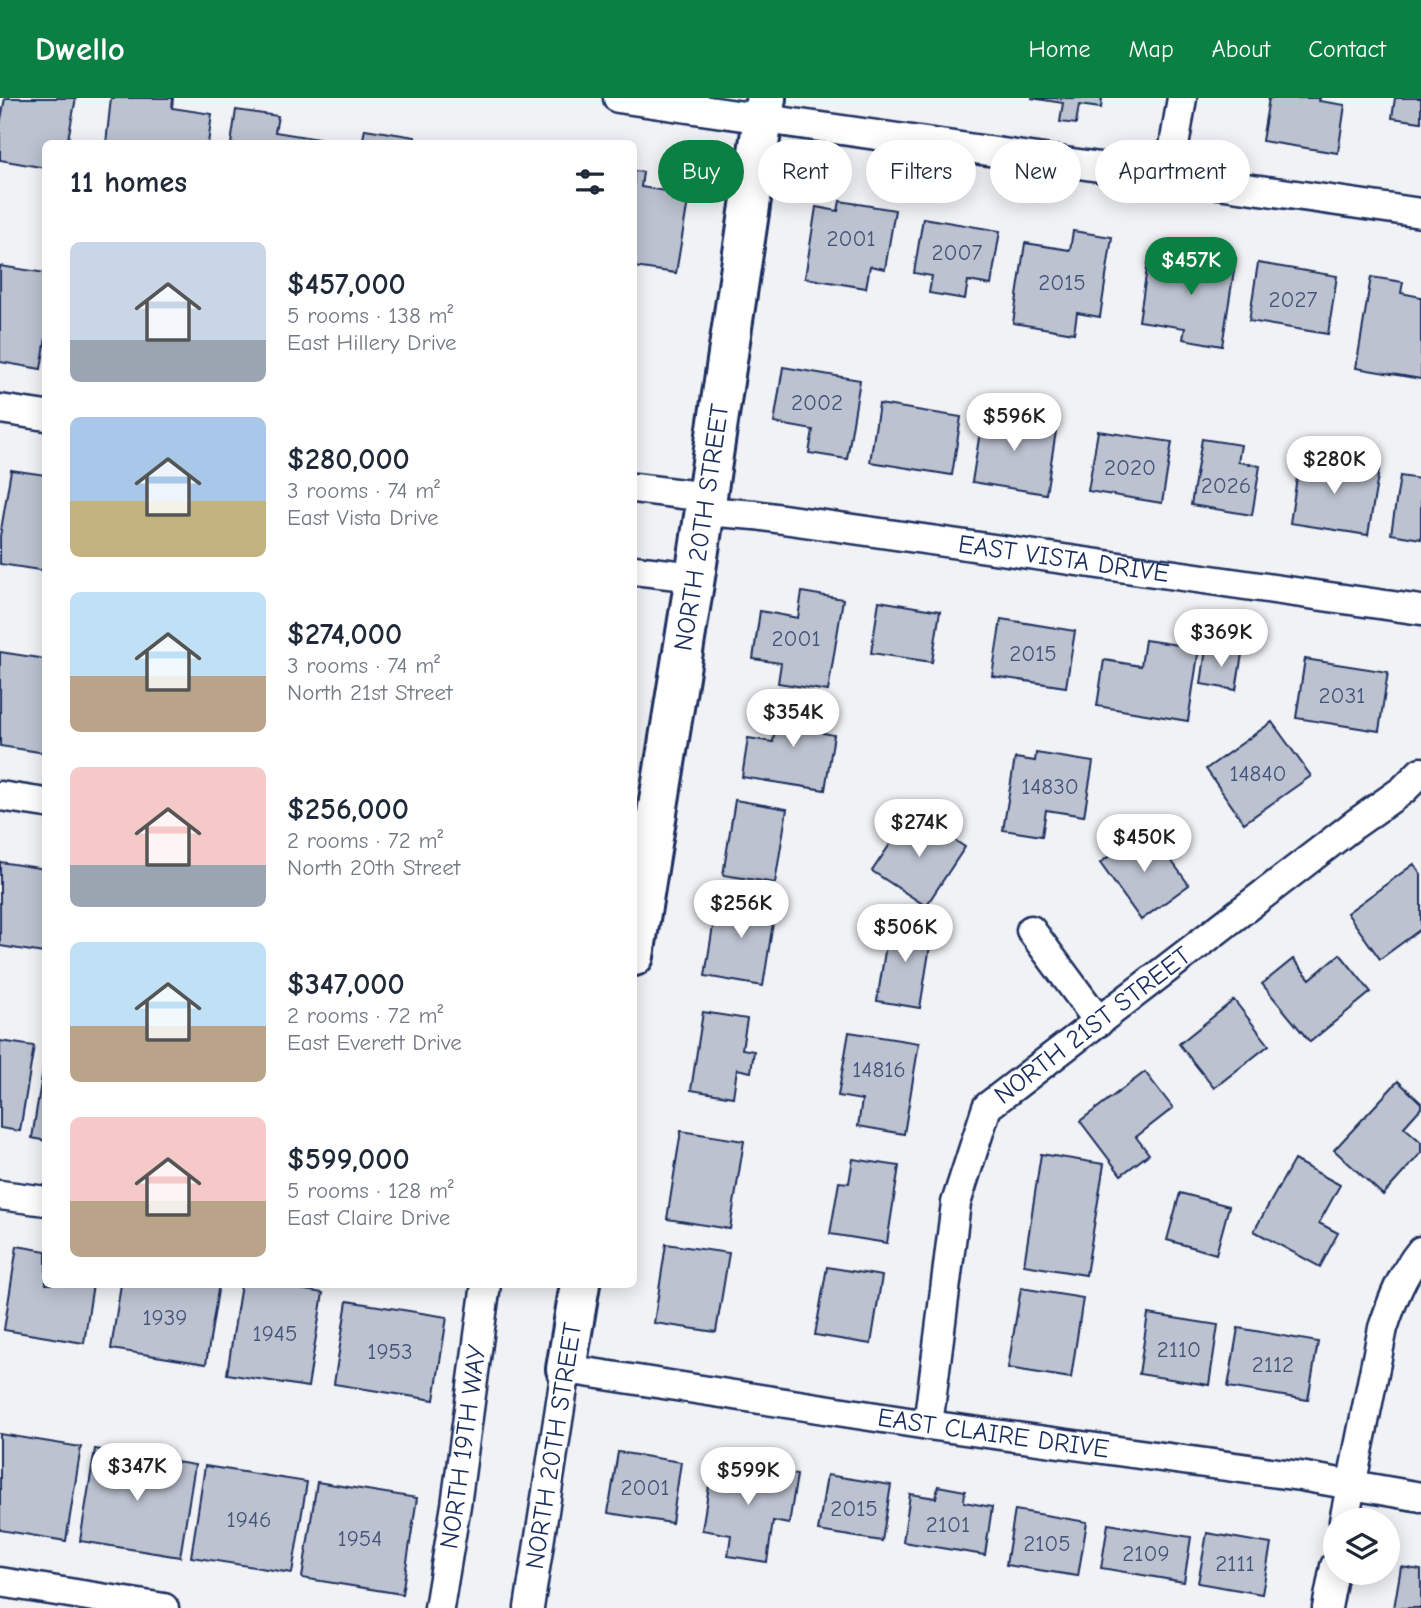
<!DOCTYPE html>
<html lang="en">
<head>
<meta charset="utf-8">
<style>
	:root { --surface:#fff; --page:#f2f2f3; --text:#1f2937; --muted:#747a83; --accent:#0b8043 }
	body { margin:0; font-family:"Comic Neue",sans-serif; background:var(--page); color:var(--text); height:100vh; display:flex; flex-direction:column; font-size:26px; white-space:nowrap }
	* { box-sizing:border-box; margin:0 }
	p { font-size:23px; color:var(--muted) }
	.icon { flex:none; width:38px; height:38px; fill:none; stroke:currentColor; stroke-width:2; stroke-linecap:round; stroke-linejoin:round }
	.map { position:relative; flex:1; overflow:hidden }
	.details { position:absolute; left:42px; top:42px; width:595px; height:1148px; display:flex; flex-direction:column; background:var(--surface); border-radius:10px; box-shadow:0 4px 18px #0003 }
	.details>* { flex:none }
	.guide { position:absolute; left:658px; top:42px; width:658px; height:63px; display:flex; gap:14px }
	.controls { position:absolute; left:1323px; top:1410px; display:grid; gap:14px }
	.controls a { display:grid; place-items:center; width:77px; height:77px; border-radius:50%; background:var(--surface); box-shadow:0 4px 18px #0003; font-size:35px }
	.price { position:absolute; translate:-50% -60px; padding:0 16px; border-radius:24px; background:#fff; color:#222; font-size:23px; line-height:46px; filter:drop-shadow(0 2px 4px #0008) }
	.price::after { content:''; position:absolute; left:50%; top:42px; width:21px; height:16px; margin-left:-10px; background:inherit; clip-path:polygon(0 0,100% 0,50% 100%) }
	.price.current { background:var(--accent); color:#fff }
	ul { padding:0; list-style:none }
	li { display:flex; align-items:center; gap:21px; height:175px; padding:0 28px }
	li span { display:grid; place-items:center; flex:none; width:196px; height:140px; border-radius:10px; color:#555 }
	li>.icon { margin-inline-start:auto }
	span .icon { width:84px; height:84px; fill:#fffc; stroke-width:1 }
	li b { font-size:30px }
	h2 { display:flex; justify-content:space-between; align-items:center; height:84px; padding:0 28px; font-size:30px }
	.pill { padding:0 24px; border-radius:32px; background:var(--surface); box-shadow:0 4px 18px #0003; font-size:24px; line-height:63px }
	.pill.current { background:var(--accent); color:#fff }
	header { display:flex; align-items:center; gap:42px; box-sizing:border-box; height:98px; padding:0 35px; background:var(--accent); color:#fff }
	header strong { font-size:33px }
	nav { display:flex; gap:38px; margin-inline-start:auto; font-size:24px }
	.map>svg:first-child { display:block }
	.building { fill:#bcc2d0; stroke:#1b2f5e; stroke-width:2 }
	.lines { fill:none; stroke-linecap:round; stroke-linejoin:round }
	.street-casing { stroke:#1b2f5e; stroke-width:33 }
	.secondary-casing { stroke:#1b2f5e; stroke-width:44 }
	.street { stroke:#fff; stroke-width:28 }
	.secondary { stroke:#fff; stroke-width:38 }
	.labels { text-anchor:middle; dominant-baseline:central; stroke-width:7; stroke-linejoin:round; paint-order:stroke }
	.number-label { font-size:23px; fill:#43547a }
	.street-label { font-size:26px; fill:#1b2f5e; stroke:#fff }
</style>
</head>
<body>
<header>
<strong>Dwello</strong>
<nav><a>Home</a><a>Map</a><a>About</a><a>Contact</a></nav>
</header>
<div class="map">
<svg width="1421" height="1510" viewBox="0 0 1421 1510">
	<rect width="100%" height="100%" fill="#f1f2f5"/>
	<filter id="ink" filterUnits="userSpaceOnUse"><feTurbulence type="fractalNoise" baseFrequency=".0143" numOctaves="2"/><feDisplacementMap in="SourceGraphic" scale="14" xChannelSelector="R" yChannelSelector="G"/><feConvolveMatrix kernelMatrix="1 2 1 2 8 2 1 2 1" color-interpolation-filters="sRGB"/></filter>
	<g filter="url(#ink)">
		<!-- building -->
		<path class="building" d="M5 0H76L67 46H46V70L0 62V26Z
			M111 0H173L172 10 212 16 208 46H106Z
			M1031 0H1102L1101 10 1079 7 1076 26 1060 24 1063 5Z
			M1269 0H1320L1319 3 1345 7 1338 55 1262 43Z
			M1395 0H1421V24L1392 20Z
			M236 12 278 18 275 34 325 42 324 46H231Z
			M365 31 415 39 414 46H362Z
			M634 73 643 74 641 89 689 97 676 175 634 169Z
			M840 103 895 112 885 171 870 168 866 190 805 180 816 109 838 113Z
			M923 120 1000 133 991 187 968 183 965 201 929 195 932 178 914 175Z
			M1073 133 1112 139 1100 219 1077 215 1074 235 1013 225 1025 145 1070 152Z
			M1194 154 1236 160 1222 248 1183 241 1185 230 1139 223 1148 164 1191 171Z
			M1258 165 1337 178 1328 236 1249 223Z
			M0 168 46 175V240L41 271 0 264Z
			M1371 179 1403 184 1401 195 1421 199V281L1356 270Z
			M783 269 860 282 847 361 809 355 813 332 774 325Z
			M879 306 961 319 952 377 870 364Z
			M983 315 1057 327 1046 396 972 384Z
			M1098 333 1172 344 1162 405 1088 393Z
			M1202 341 1241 347 1238 364 1260 368 1252 417 1191 407Z
			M1300 360 1379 372 1368 437 1290 425Z
			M11 372 46 377V473L0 466V438Z
			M1400 378 1421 381V441L1391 436Z
			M802 494 843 501 828 593 778 585 781 565 753 561 760 513 798 520Z
			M879 503 940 513 932 564 871 555Z
			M1001 521 1075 533 1066 589 992 578Z
			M1145 542 1199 550 1188 623 1097 608 1104 562 1141 568Z
			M1206 551 1242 556 1236 592 1201 586Z
			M0 554 46 561V655L0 648Z
			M1305 561 1388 574 1379 633 1296 620Z
			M779 604 827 611 823 635 834 637 825 692 742 679 748 640 773 644Z
			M1272 624 1311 678 1244 725 1206 671Z
			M1036 655 1093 664 1084 718 1046 712 1042 738 1003 732 1015 660 1035 663Z
			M735 702 787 711 775 785 723 777Z
			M912 714 965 749 926 808 872 773Z
			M1148 730 1189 787 1141 822 1100 765Z
			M0 764 46 771V842L44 855 0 848Z
			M1414 766 1421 776V831L1380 861 1347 815Z
			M718 797 776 806 763 888 705 878Z
			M890 822 933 829 920 910 877 903Z
			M1340 856 1371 894 1310 944 1262 886 1293 861 1310 881Z
			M1234 902 1269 947 1214 990 1179 946Z
			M703 914 747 921 742 951 754 953 751 974 737 971 733 999 691 992Z
			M849 934 919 945 904 1036 858 1028 862 1002 838 998Z
			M0 943 34 948 20 1033 0 1030Z
			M46 953V1043L32 1040Z
			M1145 974 1173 1010 1136 1039 1149 1056 1121 1077 1080 1023Z
			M1398 983 1421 1005V1010L1404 1029 1421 1044V1055L1383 1097 1334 1052Z
			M681 1033 744 1043 730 1131 667 1121Z
			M1041 1056 1104 1066 1086 1177 1024 1167Z
			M853 1061 899 1068 887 1145 830 1136 839 1084 849 1085Z
			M1294 1062 1340 1087 1319 1125 1338 1135 1320 1169 1254 1133Z
			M1180 1095 1229 1108 1216 1156 1167 1142Z
			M666 1146 729 1155 716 1234 654 1225Z
			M17 1148 46 1153V1186H93L84 1245 4 1232Z
			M827 1169 882 1178 871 1246 815 1237Z
			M121 1186H219L206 1266 111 1251Z
			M241 1186H270L323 1195 308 1289 227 1276Z
			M1021 1190 1083 1200 1071 1280 1008 1270Z
			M347 1203 447 1219 434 1302 334 1286Z
			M1148 1216 1218 1227 1209 1287 1139 1276Z
			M1238 1230 1318 1244 1308 1302 1228 1289Z
			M0 1336 81 1349 66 1443 0 1432Z
			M95 1351 195 1367 180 1459 80 1443Z
			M618 1354 681 1364 672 1425 608 1415Z
			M713 1363 797 1377 789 1426 773 1423 767 1464 728 1458 731 1437 702 1432Z
			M205 1368 307 1384 292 1475 191 1459Z
			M827 1377 891 1387 882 1443 818 1433Z
			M317 1384 417 1400 402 1496 302 1480Z
			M938 1388 965 1393 964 1404 992 1409 985 1457 903 1444 910 1396 936 1400Z
			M1015 1412 1087 1424 1078 1478 1006 1467Z
			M1108 1426 1191 1439 1184 1484 1101 1470Z
			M1207 1435 1271 1446 1262 1496 1198 1485Z
			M1401 1469 1421 1472V1510H1394Z"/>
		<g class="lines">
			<defs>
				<g id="street">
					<path d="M618 0 1421 115"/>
					<path d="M1169 79 1182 0"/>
					<path d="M0 311 46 318"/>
					<path d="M634 390 707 399"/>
					<path id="s1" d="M705 413 755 417 1421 512"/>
					<path d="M634 472 695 479"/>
					<path d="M0 698 46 705"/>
					<path d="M1031 832 1099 924"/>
					<path d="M0 1097 46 1103"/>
					<path id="s2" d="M928 1327 956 1105 987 1009 1355 726 1403 692 1421 674"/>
					<path d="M1344 1423 1383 1230C1392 1203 1402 1176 1421 1153"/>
					<path d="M0 1484 164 1510"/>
					<path id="s3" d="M439 1510 456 1407 486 1186"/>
					<path id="s4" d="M529 1510 566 1271 928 1327 1300 1378 1421 1399"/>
					<path d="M1327 1510 1335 1468"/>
				</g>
				<g id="secondary">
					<path id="s5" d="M634 858 695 479 766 0"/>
					<path d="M566 1271 580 1186"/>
				</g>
			</defs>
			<!-- street casing -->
			<use href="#street" class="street-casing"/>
			<!-- secondary casing -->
			<use href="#secondary" class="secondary-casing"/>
			<!-- street -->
			<use href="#street" class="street"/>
			<!-- secondary -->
			<use href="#secondary" class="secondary"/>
		</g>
	</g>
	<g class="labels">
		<!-- number labels -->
		<g class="number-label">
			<text x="851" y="140">2001</text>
			<text x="957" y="154">2007</text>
			<text x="1062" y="184">2015</text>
			<text x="1293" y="201">2027</text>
			<text x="817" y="304">2002</text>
			<text x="1130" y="369">2020</text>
			<text x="1226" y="387">2026</text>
			<text x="796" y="540">2001</text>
			<text x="1033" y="555">2015</text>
			<text x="1342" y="597">2031</text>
			<text x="1258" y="675">14840</text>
			<text x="1050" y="688">14830</text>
			<text x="879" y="971">14816</text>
			<text x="165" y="1219">1939</text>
			<text x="275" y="1235">1945</text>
			<text x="1179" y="1251">2110</text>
			<text x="390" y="1253">1953</text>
			<text x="1273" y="1266">2112</text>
			<text x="645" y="1389">2001</text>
			<text x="854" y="1410">2015</text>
			<text x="249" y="1421">1946</text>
			<text x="948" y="1426">2101</text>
			<text x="360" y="1440">1954</text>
			<text x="1047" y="1445">2105</text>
			<text x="1146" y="1455">2109</text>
			<text x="1235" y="1465">2111</text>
		</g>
		<!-- street labels -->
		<g class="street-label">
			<text stroke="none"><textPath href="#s5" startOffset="434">NORTH 20TH STREET</textPath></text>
			<text stroke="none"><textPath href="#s1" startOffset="362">EAST VISTA DRIVE</textPath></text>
			<text stroke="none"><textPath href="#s2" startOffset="458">NORTH 21ST STREET</textPath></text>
			<text stroke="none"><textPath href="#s4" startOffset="674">EAST CLAIRE DRIVE</textPath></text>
			<text stroke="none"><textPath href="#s3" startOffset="163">NORTH 19TH WAY</textPath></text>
			<text transform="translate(554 1348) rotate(-81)">NORTH 20TH STREET</text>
		</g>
	</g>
</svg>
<div class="controls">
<a><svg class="icon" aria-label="layers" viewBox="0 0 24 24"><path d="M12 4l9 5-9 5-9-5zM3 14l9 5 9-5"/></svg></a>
</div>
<b class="price current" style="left:1191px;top:199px">$457K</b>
<b class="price" style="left:1014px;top:355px">$596K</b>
<b class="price" style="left:1334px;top:398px">$280K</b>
<b class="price" style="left:1221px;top:571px">$369K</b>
<b class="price" style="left:793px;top:651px">$354K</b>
<b class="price" style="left:919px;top:761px">$274K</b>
<b class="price" style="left:1144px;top:776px">$450K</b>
<b class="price" style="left:741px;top:842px">$256K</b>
<b class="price" style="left:905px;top:866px">$506K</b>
<b class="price" style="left:137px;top:1405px">$347K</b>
<b class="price" style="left:748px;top:1409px">$599K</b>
<div class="guide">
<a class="pill current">Buy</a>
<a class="pill">Rent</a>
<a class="pill">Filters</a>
<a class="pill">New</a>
<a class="pill">Apartment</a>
</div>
<section class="details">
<h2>11 homes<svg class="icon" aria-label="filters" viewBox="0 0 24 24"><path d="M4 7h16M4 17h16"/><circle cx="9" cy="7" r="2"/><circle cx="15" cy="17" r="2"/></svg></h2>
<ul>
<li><span style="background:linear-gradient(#c9d6e8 70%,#9aa5b1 0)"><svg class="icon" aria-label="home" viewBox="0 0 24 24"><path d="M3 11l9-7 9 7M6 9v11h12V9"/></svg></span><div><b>$457,000</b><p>5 rooms · 138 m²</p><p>East Hillery Drive</p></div></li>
<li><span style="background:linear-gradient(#a9c7e8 60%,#c2b280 0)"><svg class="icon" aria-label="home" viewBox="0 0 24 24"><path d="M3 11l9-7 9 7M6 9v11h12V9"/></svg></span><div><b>$280,000</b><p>3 rooms · 74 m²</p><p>East Vista Drive</p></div></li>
<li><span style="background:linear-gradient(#bfe0f5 60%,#b9a48a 0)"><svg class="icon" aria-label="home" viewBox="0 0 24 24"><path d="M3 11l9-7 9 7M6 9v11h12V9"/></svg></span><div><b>$274,000</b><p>3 rooms · 74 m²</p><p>North 21st Street</p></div></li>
<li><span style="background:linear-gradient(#f6c9c9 70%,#9aa5b1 0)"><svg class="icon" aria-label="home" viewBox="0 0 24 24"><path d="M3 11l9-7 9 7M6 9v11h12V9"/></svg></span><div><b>$256,000</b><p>2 rooms · 72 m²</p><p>North 20th Street</p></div></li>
<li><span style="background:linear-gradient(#bfe0f5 60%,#b9a48a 0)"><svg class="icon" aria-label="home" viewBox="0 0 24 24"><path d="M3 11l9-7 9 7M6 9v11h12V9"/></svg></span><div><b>$347,000</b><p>2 rooms · 72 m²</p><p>East Everett Drive</p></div></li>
<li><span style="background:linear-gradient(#f6c9c9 60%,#b9a48a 0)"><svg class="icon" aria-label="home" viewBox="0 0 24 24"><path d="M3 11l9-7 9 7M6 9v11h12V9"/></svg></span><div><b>$599,000</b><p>5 rooms · 128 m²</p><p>East Claire Drive</p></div></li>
</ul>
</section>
</div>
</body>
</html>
